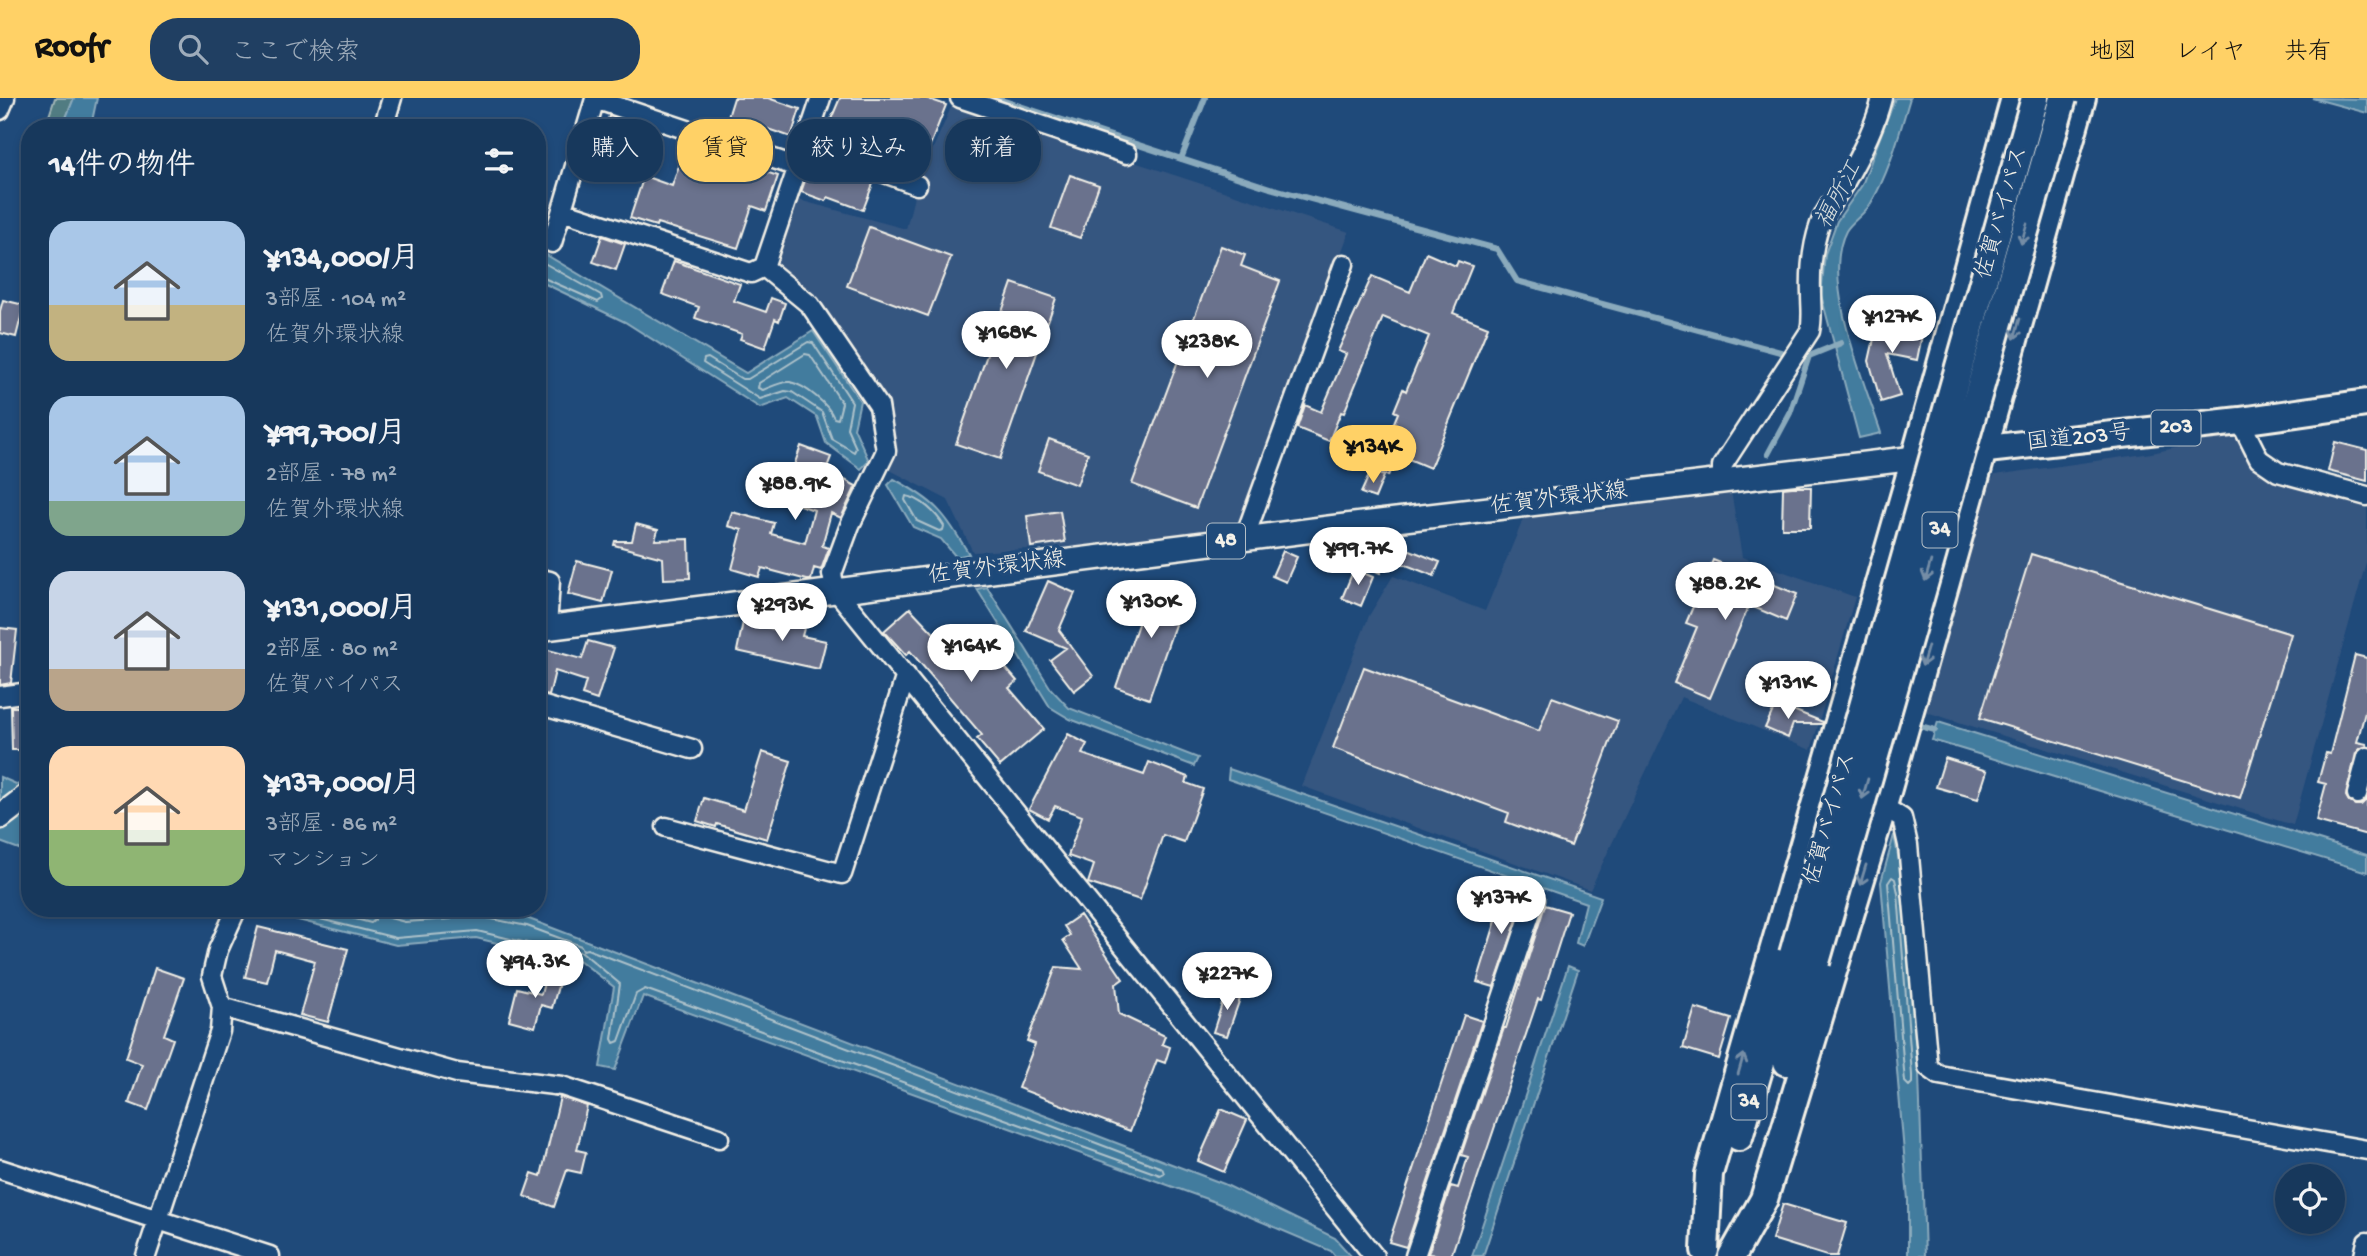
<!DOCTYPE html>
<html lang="ja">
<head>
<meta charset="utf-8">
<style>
	:root { --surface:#17385c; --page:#203f62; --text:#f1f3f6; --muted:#9eacbb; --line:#365272; --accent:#ffd166 }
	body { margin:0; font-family:"Gochi Hand","Klee One",sans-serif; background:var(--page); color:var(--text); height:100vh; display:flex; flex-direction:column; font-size:26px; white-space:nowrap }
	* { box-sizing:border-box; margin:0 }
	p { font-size:23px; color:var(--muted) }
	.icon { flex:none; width:38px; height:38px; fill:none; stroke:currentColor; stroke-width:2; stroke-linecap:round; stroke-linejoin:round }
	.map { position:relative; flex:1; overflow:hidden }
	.sheet { position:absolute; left:21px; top:21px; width:525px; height:798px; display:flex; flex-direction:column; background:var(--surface); border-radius:28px; box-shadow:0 4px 10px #0003,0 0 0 2px var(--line) }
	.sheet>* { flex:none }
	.banner { position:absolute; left:567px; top:21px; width:665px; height:63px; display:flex; gap:14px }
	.tools { position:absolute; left:2275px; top:1066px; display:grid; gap:14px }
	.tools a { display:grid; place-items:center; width:70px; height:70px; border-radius:50%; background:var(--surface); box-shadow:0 4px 10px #0003,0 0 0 2px var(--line); font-size:35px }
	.price { position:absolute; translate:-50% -60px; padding:0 16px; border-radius:24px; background:#fff; color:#222; font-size:23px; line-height:46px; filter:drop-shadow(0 2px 4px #0008) }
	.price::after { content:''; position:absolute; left:50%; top:42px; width:21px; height:16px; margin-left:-10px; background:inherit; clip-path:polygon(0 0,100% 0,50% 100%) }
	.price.selected { background:var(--accent); color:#111 }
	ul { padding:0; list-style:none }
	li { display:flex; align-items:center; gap:21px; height:175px; padding:0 28px }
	li span { display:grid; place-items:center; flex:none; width:196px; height:140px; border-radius:21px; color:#555 }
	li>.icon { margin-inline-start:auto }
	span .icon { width:84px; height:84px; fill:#fffc; stroke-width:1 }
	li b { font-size:30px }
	h2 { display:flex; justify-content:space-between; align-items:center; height:84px; padding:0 28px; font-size:30px }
	.chip { padding:0 24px; border-radius:28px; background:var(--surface); box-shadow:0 4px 10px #0003,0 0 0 2px var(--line); font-size:24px; line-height:63px }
	.chip.selected { background:var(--accent); color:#111 }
	header { display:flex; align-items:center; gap:42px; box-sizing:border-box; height:98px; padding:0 35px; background:var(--accent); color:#111 }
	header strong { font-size:33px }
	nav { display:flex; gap:38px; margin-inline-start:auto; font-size:24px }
	.search { width:490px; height:63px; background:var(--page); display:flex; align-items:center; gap:18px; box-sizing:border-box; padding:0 24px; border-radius:28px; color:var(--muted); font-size:26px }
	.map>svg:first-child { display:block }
	.built { fill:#365680 }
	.green { fill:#517b82; stroke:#a2b6b5; stroke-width:2 }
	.water { fill:#437b9e; stroke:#8aaabc; stroke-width:2 }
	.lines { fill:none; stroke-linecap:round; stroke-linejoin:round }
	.shore { stroke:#adc2ca; stroke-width:2 }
	.stream { stroke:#8aaabc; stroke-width:6 }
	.building { fill:#6a728d; stroke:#f4f1e8; stroke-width:2 }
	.minor-casing { stroke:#f4f1e8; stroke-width:23 }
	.major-casing { stroke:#f4f1e8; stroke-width:28 }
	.highway-casing { stroke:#f4f1e8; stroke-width:32 }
	.minor { stroke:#1f4a7a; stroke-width:18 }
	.major { stroke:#1f4a7a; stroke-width:23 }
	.highway { stroke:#1f4a7a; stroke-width:26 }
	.highway-bridge-casing { stroke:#f4f1e8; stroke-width:32; stroke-linecap:butt }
	.highway-bridge { stroke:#1f4a7a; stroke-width:26 }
	.oneway { stroke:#748da6 }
	.labels { text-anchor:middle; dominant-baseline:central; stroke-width:7; stroke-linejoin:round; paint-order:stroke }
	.shield { fill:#1f4a7a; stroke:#b4bfc7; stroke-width:2 }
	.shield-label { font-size:21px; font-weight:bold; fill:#f4f1e8 }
	.street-label { font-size:23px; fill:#f4f1e8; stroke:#1f4a7a }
	.water-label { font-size:24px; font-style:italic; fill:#d9dfdd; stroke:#1f4a7a }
</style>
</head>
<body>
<header>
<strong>Roofr</strong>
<div class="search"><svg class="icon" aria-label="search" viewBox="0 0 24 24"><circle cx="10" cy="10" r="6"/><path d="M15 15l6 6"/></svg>ここで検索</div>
<nav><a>地図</a><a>レイヤ</a><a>共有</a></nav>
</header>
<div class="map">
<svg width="2367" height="1158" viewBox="0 0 2367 1158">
	<rect width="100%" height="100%" fill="#1f4a7a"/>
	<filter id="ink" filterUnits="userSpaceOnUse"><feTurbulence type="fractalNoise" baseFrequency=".0143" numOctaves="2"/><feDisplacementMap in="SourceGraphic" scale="14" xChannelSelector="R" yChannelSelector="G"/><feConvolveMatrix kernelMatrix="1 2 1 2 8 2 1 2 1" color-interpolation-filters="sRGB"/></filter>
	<g filter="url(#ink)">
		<!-- built -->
		<path class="built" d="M953 5 1349 134 1239 429 1078 448 973 454 948 402 888 371 894 351 887 304 816 199 773 162 795 101 906 131 917 87Z
			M2237 336 2252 370 2279 385 2367 407V461L2293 727 1923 613 1983 394 1995 377 2152 355Z
			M1731 393 1742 459 1855 499 1811 652 1681 599 1590 792 1302 688 1369 518 1393 478 1485 513 1525 417 1601 413Z"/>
		<!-- green -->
		<path class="green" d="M55 0H74L62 30H45Z"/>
		<!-- water -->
		<path class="water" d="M74 0H97L92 23 96 30H62Z
			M1895 0H1910C1899 36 1890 73 1871 105 1865 116 1852 123 1846 133 1820 182 1865 285 1881 335L1859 340 1821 197 1825 156 1837 123 1862 87Z
			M2312 0 2367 1V15Z
			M537 154 543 155 746 275 813 233 860 303 854 330 869 363 861 371 826 345 817 319 788 300 760 310 625 224 537 182Z
			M30 254V349L27 345 25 271Z
			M894 381C938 405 943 414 969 456L956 459 941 441 913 429 888 387Z
			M987 489 1051 591 1069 610 1198 660 1194 668 1070 621 1050 609 977 491Z
			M1938 624 2367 757V774L1932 642Z
			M1229 671 1601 799 1583 848 1576 845 1586 805 1228 681Z
			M0 679 30 692V755L0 744Z
			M1894 737 1905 793 1919 976 1925 1158H1908V1102L1881 784Z
			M251 810H375L404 817 479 812 529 821 1224 1086 1335 1140 1351 1158H1335L1331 1153 1215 1104 643 898 615 972 600 969 614 889 579 862 556 859 476 840 396 847Z
			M1568 868 1578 872 1483 1158H1472Z"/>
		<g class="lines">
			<!-- shore -->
			<path class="shore" d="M537 161 601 197 602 201 598 204 537 177
				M808 244 813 245 852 304 847 330 856 350 854 354 832 341 822 314 792 294 785 293 760 301 703 265 704 261 708 260 742 281H748Z
				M805 256 810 257 842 305 838 321 834 320C829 307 805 287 790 284 781 283 771 289 763 292L758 290 759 285Z
				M906 398C921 400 936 415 944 428L943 432 939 433 917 423 905 402Z
				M1892 779 1895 781 1898 795 1912 977V985L1909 988 1905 984 1888 785Z
				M276 810 396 840 477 833 557 852 582 854 620 886 612 941 614 945 619 943 636 896 645 891 1160 1077 1164 1075 1162 1070 587 851 583 852 581 848 527 828 487 820 483 817 482 810
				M313 810 371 825 375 822 373 810
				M382 810 386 819 405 824 451 821 456 817 457 810"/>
			<!-- stream -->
			<path class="stream" d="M995 0 1270 90 1497 151 1517 183 1784 255
				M1181 61 1205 0
				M1768 356 1790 315 1809 258 1841 245
				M1920 628 1935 632"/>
		</g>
		<!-- building -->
		<path class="building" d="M734 0H768L800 11 791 39 759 28 756 35 726 25Z
			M840 0H926L946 7 919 75 823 40Z
			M609 18 632 25 622 62 598 55Z
			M687 44 704 50 703 54 778 78 766 113 752 108 738 150 657 125 656 128 630 120 644 78 672 88Z
			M813 61 874 83 863 112 828 99 826 103 801 94Z
			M1070 77 1099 87 1080 140 1051 130Z
			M869 129 951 159 928 218 847 188Z
			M602 138 625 146 616 172 593 164Z
			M1221 148 1245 157 1241 168 1280 183 1196 410 1132 386Z
			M1426 155 1456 168 1458 163 1472 168 1453 215 1488 229 1430 370 1397 356 1388 378 1374 372 1398 315 1394 313 1403 291 1406 293 1429 238 1383 219 1344 315 1341 314 1329 343 1297 330 1305 307 1321 314 1346 256 1338 253 1372 178 1410 194Z
			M674 163 740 186 734 203 766 214 771 200 785 205 779 223 775 221 765 250 740 241 742 236 695 220 699 209 662 196Z
			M1012 185 1056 200 1000 361 956 346Z
			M3 202 24 207 16 239 0 235V213Z
			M1878 223 1923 232 1917 262 1887 256 1900 298 1881 304 1869 263Z
			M1049 341 1088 355 1077 387 1038 373Z
			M2335 344 2367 352V383L2328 373Z
			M801 348 831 359 826 372 856 388 841 420 831 415 822 448 829 450 821 472 814 470 811 482H807L762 470 759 479 732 471 742 432 728 428 732 414 774 425 771 436 805 445 814 412 782 401Z
			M1371 373 1384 378 1375 400 1361 395Z
			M1792 389H1811L1810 430H1782L1783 390Z
			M1060 413 1065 444 1031 449 1027 418Z
			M636 426 658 432 655 442 689 441 690 480 664 481 663 460 614 447 615 443H632Z
			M1378 439 1440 464 1434 478 1386 459 1380 475 1366 469Z
			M1283 453 1297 459 1286 484 1272 478Z
			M2031 456 2291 536 2240 700 1980 620Z
			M1713 462 1797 496 1786 523 1749 507 1710 600 1674 585 1697 529 1686 525Z
			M577 463 612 472 603 505 568 496Z
			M1354 471 1373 479 1361 508 1342 500Z
			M1048 483 1075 495 1059 532 1093 578 1074 593 1050 562 1066 550 1026 533Z
			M1153 483 1186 495 1149 601 1116 589Z
			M910 510 947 549 970 529 1017 583 1009 590 1044 631 1000 668 977 641 982 637 910 553 906 557 884 533Z
			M781 518 806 523 802 538 826 543 819 571 737 553 743 524 778 532Z
			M0 530 17 532 11 585 0 587Z
			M588 543 614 550 597 602 582 597 586 583 555 573 549 598 537 595V565L541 550 582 561Z
			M2355 557 2367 560V607L2357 644 2367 646V648L2360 651 2356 655 2346 698 2349 703 2355 707H2361L2367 701V737L2316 723 2326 686 2318 684 2326 655 2330 656Z
			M1364 569 1539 633 1552 599 1618 623 1571 748 1506 724 1509 715 1333 650Z
			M1783 608 1823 624 1822 626H1793L1788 640 1765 630 1774 610Z
			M11 609H30V652H12Z
			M1068 636 1087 646 1082 656 1144 677 1149 664 1188 679 1186 685 1203 691 1184 744 1163 737 1140 802 1088 785 1094 767 1068 758 1082 718 1055 708 1048 721 1029 711Z
			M762 654 791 663 767 741 717 726 716 729 697 723 704 700 744 712Z
			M1945 660 1987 673 1978 701 1936 689Z
			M1506 790 1526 796 1494 889 1477 884Z
			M1545 807 1569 814 1541 902 1538 901 1451 1158 1428 1156 1451 1088 1458 1090 1468 1059 1461 1057 1504 930H1506Z
			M1080 817 1123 881 1116 886 1119 916 1165 938 1162 946 1170 949 1165 965 1157 962 1130 1033 1018 990 1035 946 1027 943 1056 869 1082 871 1063 842 1070 837 1064 828Z
			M258 829 348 851 328 924 300 917 315 863 275 852 267 884 245 879Z
			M155 870 184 880 164 937 173 941 148 1012 129 1005 142 966 126 960Z
			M548 870 562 874 552 910 541 907 535 929 509 922 517 890 541 896Z
			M1227 890 1242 895 1227 938 1213 934Z
			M1695 910 1731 921 1719 961 1683 950Z
			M1464 917 1482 923 1406 1149 1389 1144Z
			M560 999 587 1008 577 1052 586 1054 581 1075 567 1072 554 1109 524 1098 532 1075 541 1078Z
			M1221 1011 1247 1022 1224 1074 1198 1063Z
			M1783 1106 1847 1125 1837 1158H1827L1772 1141Z"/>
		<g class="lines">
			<defs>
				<path id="minor" d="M821 0 764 169 810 207 879 308 886 353 850 427 832 476 835 491 1374 1158
					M960 0 1127 56
					M0 12 5 0
					M383 30 392 0
					M806 46 917 87
					M562 113 751 175 764 169
					M552 145 595 1 798 69
					M2240 323 2259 361 2278 374 2367 398
					M1722 381V368L1810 233C1813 219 1811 210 1811 196 1810 171 1812 149 1820 126 1825 111 1837 98 1845 84 1860 58 1875 29 1882 0
					M1244 441 1344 166
					M537 480 550 483 547 530
					M0 598 30 594
					M537 606 692 651
					M2357 696 2367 659
					M1883 708 1902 720 1908 747 1928 969 1939 977 2367 1052
					M666 729 842 776 906 577
					M222 909 457 975 562 988 719 1040
					M0 1071 270 1158
					M146 1158 220 933 222 909 212 878 218 852 237 810
					M1415 1158 1535 802
					M2364 1158 2367 1144"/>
				<path id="major" d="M537 531 1329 430 1915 360
					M0 719 30 696"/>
				<path id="highway" d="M1969 353 2240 323 2367 305
					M1787 964 1816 864
					M1739 1039 1793 856
					M1705 1152 1709 1076 1915 360 2015 0
					M1732 1158 1764 1101 1883 708 2082 0"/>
			</defs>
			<!-- minor casing -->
			<use href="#minor" class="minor-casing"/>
			<!-- major casing -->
			<use href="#major" class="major-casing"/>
			<!-- highway casing -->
			<use href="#highway" class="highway-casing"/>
			<!-- minor -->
			<use href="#minor" class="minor"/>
			<!-- major -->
			<use href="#major" class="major"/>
			<!-- highway -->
			<use href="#highway" class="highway"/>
			<defs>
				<path id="highway-bridge" d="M1793 856 2035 0
					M1816 864 2063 0"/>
			</defs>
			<!-- highway-bridge casing -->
			<use href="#highway-bridge" class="highway-bridge-casing"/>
			<!-- highway-bridge -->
			<use href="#highway-bridge" class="highway-bridge"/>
		</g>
		<!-- one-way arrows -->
		<defs><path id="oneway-shaft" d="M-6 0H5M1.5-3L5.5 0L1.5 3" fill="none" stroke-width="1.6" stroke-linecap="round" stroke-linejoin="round" transform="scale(1.75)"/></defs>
		<g class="oneway">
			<use href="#oneway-shaft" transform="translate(2024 136) rotate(106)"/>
			<use href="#oneway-shaft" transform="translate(2017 231) rotate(106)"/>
			<use href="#oneway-shaft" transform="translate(1928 473) rotate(106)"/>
			<use href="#oneway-shaft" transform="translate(1925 558) rotate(106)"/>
			<use href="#oneway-shaft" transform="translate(1865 691) rotate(106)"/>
			<use href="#oneway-shaft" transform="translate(1863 777) rotate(107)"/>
			<use href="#oneway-shaft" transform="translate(1741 966) rotate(-74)"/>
		</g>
	</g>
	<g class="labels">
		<!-- shield labels -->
		<g class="shield">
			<rect x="2151.5" y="312.5" width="49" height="35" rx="5"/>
			<rect x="1922.5" y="414.5" width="35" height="35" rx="5"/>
			<rect x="1207" y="425.5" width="38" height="35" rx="5"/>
			<rect x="1731.5" y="986.5" width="35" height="35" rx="5"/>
		</g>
		<g class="shield-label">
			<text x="2176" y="330">203</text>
			<text x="1940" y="432">34</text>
			<text x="1226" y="443">48</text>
			<text x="1749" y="1004">34</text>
		</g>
		<!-- street labels -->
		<g class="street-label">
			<text transform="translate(2003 115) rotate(-74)">佐賀バイパス</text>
			<text transform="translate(2079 341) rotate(-6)">国道203号</text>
			<text transform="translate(1559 402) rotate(-7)">佐賀外環状線</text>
			<text transform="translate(997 471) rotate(-7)">佐賀外環状線</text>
			<text transform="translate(1831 721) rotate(-74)">佐賀バイパス</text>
		</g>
		<!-- water labels -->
		<g class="water-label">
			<text transform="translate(1840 98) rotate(-62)">福所江</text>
		</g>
	</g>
</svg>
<div class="tools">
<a><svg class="icon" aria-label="locate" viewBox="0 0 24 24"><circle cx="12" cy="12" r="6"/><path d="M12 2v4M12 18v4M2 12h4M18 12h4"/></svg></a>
</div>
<b class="price" style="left:1892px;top:257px">¥127K</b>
<b class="price" style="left:1006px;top:273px">¥168K</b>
<b class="price" style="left:1207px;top:282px">¥238K</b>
<b class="price selected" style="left:1373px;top:387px">¥134K</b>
<b class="price" style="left:795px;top:424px">¥88.9K</b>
<b class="price" style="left:1358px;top:489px">¥99.7K</b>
<b class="price" style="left:1725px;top:524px">¥88.2K</b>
<b class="price" style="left:1151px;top:542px">¥130K</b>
<b class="price" style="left:782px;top:545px">¥293K</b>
<b class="price" style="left:971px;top:586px">¥164K</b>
<b class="price" style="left:1788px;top:623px">¥131K</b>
<b class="price" style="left:1501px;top:838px">¥137K</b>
<b class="price" style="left:535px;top:902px">¥94.3K</b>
<b class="price" style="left:1227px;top:914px">¥227K</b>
<div class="banner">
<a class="chip">購入</a>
<a class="chip selected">賃貸</a>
<a class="chip">絞り込み</a>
<a class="chip">新着</a>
</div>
<section class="sheet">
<h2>14件の物件<svg class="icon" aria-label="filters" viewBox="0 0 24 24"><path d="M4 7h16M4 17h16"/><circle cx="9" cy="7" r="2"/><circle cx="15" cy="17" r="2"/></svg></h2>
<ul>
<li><span style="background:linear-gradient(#a9c7e8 60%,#c2b280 0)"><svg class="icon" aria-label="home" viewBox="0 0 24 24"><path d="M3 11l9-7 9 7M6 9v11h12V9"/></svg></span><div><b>¥134,000/月</b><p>3部屋 · 104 m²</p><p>佐賀外環状線</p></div></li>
<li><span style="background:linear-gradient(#a9c7e8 75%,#7fa58c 0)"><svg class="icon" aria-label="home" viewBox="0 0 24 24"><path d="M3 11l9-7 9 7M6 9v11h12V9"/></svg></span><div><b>¥99,700/月</b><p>2部屋 · 78 m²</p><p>佐賀外環状線</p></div></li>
<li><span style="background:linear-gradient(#c9d6e8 70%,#b9a48a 0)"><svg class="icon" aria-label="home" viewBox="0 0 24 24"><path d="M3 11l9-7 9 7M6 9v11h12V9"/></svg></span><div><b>¥131,000/月</b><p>2部屋 · 80 m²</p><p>佐賀バイパス</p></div></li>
<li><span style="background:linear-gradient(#ffd9b3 60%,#8fb573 0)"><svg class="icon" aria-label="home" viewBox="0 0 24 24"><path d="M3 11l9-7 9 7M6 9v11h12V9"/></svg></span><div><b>¥137,000/月</b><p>3部屋 · 86 m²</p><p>マンション</p></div></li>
</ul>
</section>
</div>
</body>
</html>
